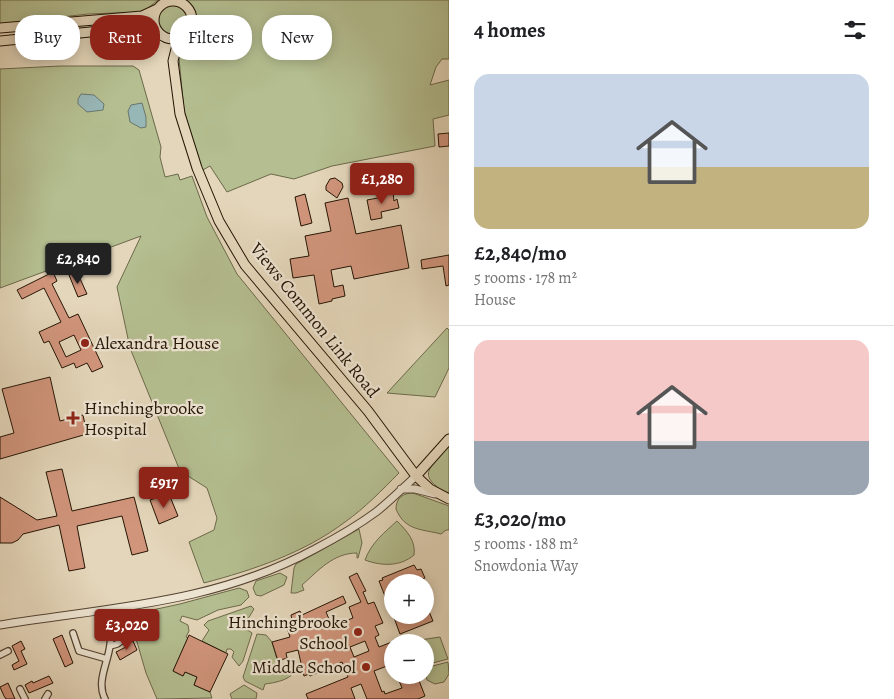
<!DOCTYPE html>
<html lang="en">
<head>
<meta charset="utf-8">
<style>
	:root { --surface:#fff; --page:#f2f2f2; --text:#202124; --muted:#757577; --line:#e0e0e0; --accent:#8f2418 }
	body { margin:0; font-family:Alegreya,serif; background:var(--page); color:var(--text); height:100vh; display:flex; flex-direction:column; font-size:19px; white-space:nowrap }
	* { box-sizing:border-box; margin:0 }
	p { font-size:16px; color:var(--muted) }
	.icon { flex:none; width:28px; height:28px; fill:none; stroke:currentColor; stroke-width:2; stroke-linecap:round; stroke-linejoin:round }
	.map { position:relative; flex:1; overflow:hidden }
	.details { display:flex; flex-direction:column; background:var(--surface); width:445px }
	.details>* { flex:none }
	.banner { position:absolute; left:15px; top:15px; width:359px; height:45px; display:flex; gap:10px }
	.tools { position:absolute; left:384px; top:574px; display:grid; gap:10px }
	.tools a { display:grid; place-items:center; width:50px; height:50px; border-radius:50%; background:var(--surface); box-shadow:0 2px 12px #0003; font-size:25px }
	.price { position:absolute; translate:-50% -42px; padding:0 11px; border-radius:5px; background:var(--accent); color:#fff; font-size:16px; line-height:32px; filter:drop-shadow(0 1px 2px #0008) }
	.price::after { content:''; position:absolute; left:50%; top:30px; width:15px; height:11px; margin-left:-8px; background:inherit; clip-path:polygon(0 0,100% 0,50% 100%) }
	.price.on { background:#222; color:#fff }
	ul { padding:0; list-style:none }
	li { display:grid; align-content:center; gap:10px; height:265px; padding:0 25px }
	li+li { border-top:1px solid var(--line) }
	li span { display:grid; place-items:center; height:155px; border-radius:15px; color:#555 }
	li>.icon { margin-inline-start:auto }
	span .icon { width:90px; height:90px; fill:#fffc; stroke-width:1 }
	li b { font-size:21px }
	h2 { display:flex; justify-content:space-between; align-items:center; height:60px; padding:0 25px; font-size:21px }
	.pill { padding:0 18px; border-radius:20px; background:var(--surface); box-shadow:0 2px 12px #0003; font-size:18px; line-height:45px }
	.pill.on { background:var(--accent); color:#fff }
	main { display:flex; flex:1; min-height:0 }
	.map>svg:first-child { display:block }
	.green { fill:#b4be90; stroke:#6c694a }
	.water { fill:#97b7b7; stroke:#69766f }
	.building { fill:#d1957c; stroke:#241404; fill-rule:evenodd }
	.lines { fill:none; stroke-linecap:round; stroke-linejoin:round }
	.minor-casing { stroke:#544432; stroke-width:8 }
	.tertiary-casing { stroke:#544432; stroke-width:9 }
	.primary-casing { stroke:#241404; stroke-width:11 }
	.minor { stroke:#ede4d2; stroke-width:5.5 }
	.tertiary { stroke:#ede4d2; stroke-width:7 }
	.primary { stroke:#e4d6ba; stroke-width:9 }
	.poi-dot { fill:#8f2418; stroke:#ede4d2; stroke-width:2 }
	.labels { text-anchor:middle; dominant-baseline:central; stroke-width:4.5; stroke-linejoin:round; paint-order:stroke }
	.street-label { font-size:18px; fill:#241404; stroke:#ede4d2 }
	.poi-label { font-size:18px; fill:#241404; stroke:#ede4d2; text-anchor:start }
</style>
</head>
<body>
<main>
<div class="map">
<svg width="449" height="699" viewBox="0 0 449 699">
	<rect width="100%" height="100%" fill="#e4d6ba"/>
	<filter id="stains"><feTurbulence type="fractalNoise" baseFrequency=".004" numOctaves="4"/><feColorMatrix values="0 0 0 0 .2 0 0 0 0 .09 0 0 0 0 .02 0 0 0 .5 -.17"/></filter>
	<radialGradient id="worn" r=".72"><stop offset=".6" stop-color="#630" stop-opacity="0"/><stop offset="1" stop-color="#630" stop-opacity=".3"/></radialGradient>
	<!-- green -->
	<path class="green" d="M0 0H158L143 12 88 14 0 24Z
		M185 0H449V59H442L436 67 430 85 449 80V115L433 119 435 146 332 166 294 179 271 174 227 192 210 166 201 171 184 111 179 58 182 48 195 25 196 16 192 5Z
		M157 20a15 15 0 1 1 30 0a15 15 0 1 1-30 0Z
		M60 66H133L139 70 161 147 160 157 165 177 178 174 180 180 192 176 207 217 237 274 399 473C382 490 365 508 345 522 304 553 253 570 204 583L189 542 214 530 217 518 207 488 180 471 130 348 117 287 141 236 0 288V69Z
		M447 328 449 330V368L435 397 387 393Z
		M449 446V495C415 474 429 470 449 446Z
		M413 493 449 506V530H446L441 534C422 529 405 531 396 509 396 498 403 493 413 493Z
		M397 521C407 531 416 541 414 555 400 567 381 566 365 560 371 543 385 532 397 521Z
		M359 529 362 543 358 558H357V553C333 553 318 571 302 585L304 590 296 593H291L294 568 296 564Z
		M280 573 287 577 284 585 261 596 256 595 253 588 256 581Z
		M239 588 247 591 249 597 241 605 218 610 197 620 182 616 180 621 188 625 189 631 186 637 188 638 173 671 183 676 185 672 197 677 194 685 210 692 212 698 157 699 146 673 137 642 120 617 180 604Z
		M251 606 254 609 243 627 252 633 243 661 239 666 232 657 234 652 231 649H227L226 653 202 641 209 630 204 625 208 621Z
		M257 634 266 635 272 642 281 673 293 670V673C289 680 274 683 265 684L263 690 245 681 243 677Z
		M440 637 448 659 425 665V642H418L420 640Z
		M448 662 449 674 444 682 435 684 427 680 425 668Z
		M244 685 257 693 256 699H232L230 694Z"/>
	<!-- water -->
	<path class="water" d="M81 94 94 95 104 104 103 110 87 112 78 104V99Z
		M142 103 146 117V127L141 128 130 122 128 111 131 105Z"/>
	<!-- building -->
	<path class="building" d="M449 133V146L439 147 438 134Z
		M335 178 342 183 343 187 337 198 326 190V186L330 179Z
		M393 192 394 201 397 199 399 208 381 212 382 218 371 220 367 200 383 197 382 194Z
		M305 194 312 223 301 226 295 197Z
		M348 198 356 234 401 225 409 268 354 279 351 266 331 270 334 287 343 285 345 296 332 299V301L319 304 314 275 293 278 290 259 309 256 305 236 331 231 325 203Z
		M449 255V285L446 286 443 266 422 269 421 260Z
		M53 272 57 281 52 284 69 318 78 314 103 367 92 372 87 363 76 368 74 363 62 368 49 341 44 343 39 332 61 322 44 288 22 299 17 290ZM74 335 81 350 66 357 59 342Z
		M77 272 87 294 78 297 69 275Z
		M50 377 60 421 83 415 87 434 0 459V437L14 433 2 389Z
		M62 469 72 511 134 497 148 551 132 555 122 516 77 526 85 568 69 571 59 525 23 534 18 540 12 543H0V497L37 520 57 516 46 472Z
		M169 494 178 516 159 524 150 500Z
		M414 565 417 570 421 569 425 578 417 581V582H392V614L379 581 383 580 382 578Z
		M357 573 366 591 363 592 368 604 374 602 383 623 375 626 379 635 375 637 379 647 392 642V664L374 671 382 692 384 691 385 694 402 688 398 678 405 675H414L416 679 418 678 425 696 418 699H367L361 684 351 688 355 699H308L306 694 348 677 342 662 310 676 309 674 304 676 298 650 286 653 287 658 278 661 272 642 290 637 287 628 293 627 291 615 300 611 302 615 343 596 346 603 326 612 332 626 353 618 349 607 361 602 349 577ZM365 641 369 651 354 657 350 647Z
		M425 602 433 621 400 634 393 615H425Z
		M62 635 73 663 65 667 53 639Z
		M189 635 228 654 210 692 194 685 197 677 185 672 183 676 173 671Z
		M21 641 25 649 21 651 27 664 14 670 12 665 19 661 12 646Z
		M133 641 137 650 120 660 116 652 126 647 125 645Z
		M49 676 53 683 29 693 25 685 32 681 33 683Z
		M8 683 15 699H6L4 696 0 687Z"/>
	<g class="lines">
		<defs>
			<path id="minor" d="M73 633 79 651 107 659
				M110 646 117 644 124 639
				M0 655 8 651
				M20 689 25 699
				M45 699 48 694
				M105 699C96 682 108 663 110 645 112 634 109 622 107 610"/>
			<path id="tertiary" d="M401 489H415L435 494
				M0 625C111 607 213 604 315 549 336 538 357 526 376 512 390 501 403 488 416 476"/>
			<path id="primary" d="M154 20a19 19 0 1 1 38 0a19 19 0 1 1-38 0Z
				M0 28 142 16 157 9
				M179 37 173 61 180 114 197 168 219 221 245 265 368 411 416 476 430 489 449 499
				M0 41 130 28 159 33
				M416 476 449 439"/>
		</defs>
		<!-- minor casing -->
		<use href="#minor" class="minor-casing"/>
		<!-- tertiary casing -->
		<use href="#tertiary" class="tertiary-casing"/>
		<!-- primary casing -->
		<use href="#primary" class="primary-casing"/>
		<!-- minor -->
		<use href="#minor" class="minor"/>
		<!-- tertiary -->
		<use href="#tertiary" class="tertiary"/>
		<!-- primary -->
		<use href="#primary" class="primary"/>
	</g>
	<!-- markers -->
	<g class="poi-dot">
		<circle cx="85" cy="343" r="5"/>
		<path d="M70.5 410.5h5v5h5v5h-5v5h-5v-5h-5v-5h5z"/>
		<circle cx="358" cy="632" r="5"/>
		<circle cx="366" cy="667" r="5"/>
	</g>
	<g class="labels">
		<!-- street labels -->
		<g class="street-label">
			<text transform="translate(315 320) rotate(51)">Views Common Link Road</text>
		</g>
		<!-- poi labels -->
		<g class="poi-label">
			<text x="95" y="343">Alexandra House</text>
			<text x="84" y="408">Hinchingbrooke<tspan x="84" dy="21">Hospital</tspan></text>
			<text x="348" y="622" text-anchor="end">Hinchingbrooke<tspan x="348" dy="21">School</tspan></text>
			<text x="356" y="667" text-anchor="end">Middle School</text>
		</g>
	</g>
	<rect width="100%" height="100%" filter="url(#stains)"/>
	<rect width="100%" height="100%" fill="url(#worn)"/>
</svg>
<div class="tools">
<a>+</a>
<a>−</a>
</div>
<b class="price" style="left:382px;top:205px">£1,280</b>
<b class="price on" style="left:78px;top:285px">£2,840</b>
<b class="price" style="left:164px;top:509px">£917</b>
<b class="price" style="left:127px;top:651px">£3,020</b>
<div class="banner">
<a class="pill">Buy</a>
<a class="pill on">Rent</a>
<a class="pill">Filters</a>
<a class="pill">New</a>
</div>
</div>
<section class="details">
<h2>4 homes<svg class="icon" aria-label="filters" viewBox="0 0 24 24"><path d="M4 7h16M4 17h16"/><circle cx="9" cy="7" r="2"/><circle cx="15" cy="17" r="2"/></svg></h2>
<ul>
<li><span style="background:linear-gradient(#c9d6e8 60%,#c2b280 0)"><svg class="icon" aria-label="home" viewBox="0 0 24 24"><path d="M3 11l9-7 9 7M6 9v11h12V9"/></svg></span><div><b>£2,840/mo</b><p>5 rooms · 178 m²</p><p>House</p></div></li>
<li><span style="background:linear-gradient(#f6c9c9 65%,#9aa5b1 0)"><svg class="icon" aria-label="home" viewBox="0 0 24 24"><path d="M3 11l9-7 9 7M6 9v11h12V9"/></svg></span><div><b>£3,020/mo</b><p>5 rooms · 188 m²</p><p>Snowdonia Way</p></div></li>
</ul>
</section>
</main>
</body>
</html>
